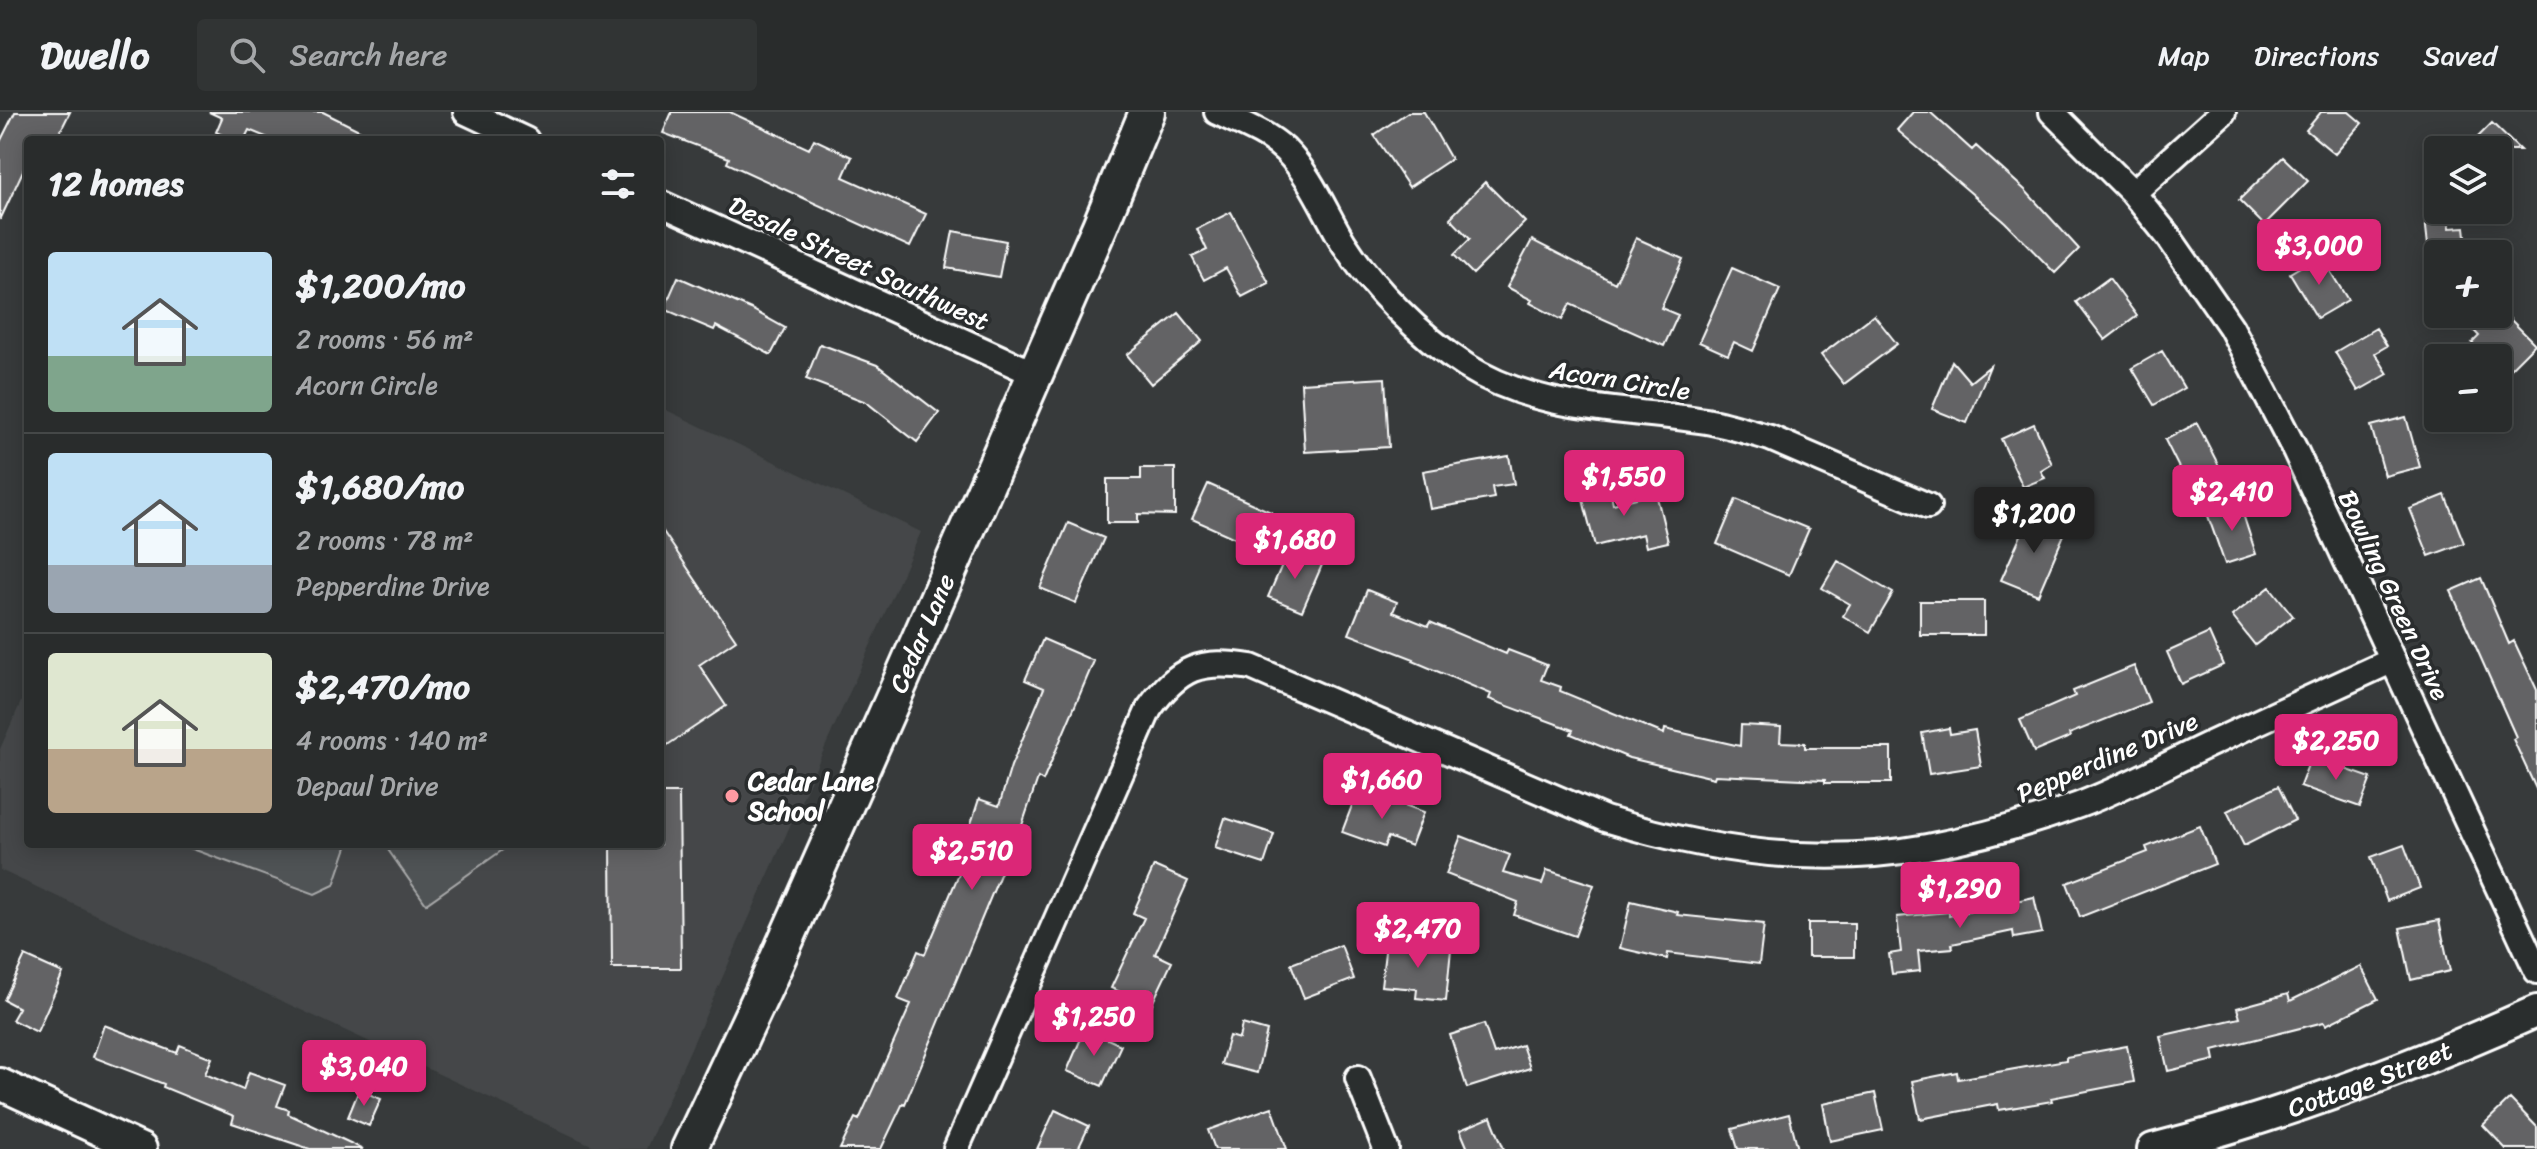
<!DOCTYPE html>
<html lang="en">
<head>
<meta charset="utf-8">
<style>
	:root { --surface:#292c2c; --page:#313434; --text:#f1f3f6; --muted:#a5a7a9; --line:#454848; --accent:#db2777 }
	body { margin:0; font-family:Sriracha,sans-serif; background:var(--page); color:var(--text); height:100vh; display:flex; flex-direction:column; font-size:30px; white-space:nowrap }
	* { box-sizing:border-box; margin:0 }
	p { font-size:26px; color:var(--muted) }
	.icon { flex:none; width:44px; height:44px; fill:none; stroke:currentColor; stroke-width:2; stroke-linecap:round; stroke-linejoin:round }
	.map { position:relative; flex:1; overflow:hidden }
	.drawer { position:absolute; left:24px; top:24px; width:640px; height:712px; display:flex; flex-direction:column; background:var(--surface); border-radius:8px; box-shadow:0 4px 20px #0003,0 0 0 2px var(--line) }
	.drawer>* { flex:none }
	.buttons { position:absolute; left:2424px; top:24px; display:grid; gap:16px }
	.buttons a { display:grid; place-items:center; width:88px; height:88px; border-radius:8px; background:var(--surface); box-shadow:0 4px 20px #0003,0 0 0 2px var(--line); font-size:40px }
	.price { position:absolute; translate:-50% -68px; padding:0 18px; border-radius:8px; background:var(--accent); color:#fff; font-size:26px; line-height:52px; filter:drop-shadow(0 2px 4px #0008) }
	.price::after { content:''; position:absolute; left:50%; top:48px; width:24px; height:18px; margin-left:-12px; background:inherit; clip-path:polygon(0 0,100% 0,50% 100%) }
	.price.active { background:#222; color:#fff }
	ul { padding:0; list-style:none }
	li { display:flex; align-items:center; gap:24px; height:200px; padding:0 24px }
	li+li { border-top:2px solid var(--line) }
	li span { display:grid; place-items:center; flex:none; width:224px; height:160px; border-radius:8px; color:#555 }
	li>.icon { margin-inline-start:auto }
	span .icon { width:96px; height:96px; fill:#fffc; stroke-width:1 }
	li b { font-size:34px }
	h2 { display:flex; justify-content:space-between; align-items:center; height:96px; padding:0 24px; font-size:34px }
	header { display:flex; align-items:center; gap:48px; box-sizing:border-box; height:112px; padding:0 40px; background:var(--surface); border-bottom:2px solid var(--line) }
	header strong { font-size:38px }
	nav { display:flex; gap:44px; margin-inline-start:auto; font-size:28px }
	.search { width:560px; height:72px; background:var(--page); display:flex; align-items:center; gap:20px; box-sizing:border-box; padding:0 28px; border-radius:8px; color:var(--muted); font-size:30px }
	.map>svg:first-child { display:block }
	.built { fill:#444748 }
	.green { fill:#505354; stroke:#a8a9aa; stroke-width:2 }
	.building { fill:#636465; stroke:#fff; stroke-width:2 }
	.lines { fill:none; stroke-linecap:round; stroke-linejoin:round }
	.minor-casing { stroke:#fff; stroke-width:30 }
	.tertiary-casing { stroke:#fff; stroke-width:36 }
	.secondary-casing { stroke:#fff; stroke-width:40 }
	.minor { stroke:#2a2d2e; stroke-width:24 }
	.tertiary { stroke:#2a2d2e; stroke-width:30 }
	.secondary { stroke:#2a2d2e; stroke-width:34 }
	.poi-dot { fill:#ff9aa2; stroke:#2a2d2e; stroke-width:3 }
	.labels { text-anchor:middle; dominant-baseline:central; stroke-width:7; stroke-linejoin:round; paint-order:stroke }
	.street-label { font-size:26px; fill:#fff; stroke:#2a2d2e }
	.poi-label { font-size:26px; font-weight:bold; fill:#fff; stroke:#2a2d2e; text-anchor:start }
</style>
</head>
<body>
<header>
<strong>Dwello</strong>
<div class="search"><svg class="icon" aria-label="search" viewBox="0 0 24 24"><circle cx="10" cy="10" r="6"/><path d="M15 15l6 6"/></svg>Search here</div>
<nav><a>Map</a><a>Directions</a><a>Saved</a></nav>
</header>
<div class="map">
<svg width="2537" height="1037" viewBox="0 0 2537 1037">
	<rect width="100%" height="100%" fill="#373a3b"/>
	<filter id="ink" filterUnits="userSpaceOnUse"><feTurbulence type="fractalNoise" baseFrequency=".0125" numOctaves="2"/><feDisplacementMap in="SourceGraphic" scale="16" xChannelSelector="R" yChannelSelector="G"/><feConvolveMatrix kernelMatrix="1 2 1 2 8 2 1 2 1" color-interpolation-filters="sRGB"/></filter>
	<g filter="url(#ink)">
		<!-- built -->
		<path class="built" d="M660 295 921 420 646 1037H600L0 758V637L28 574V732H660Z"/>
		<!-- green -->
		<path class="green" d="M179 732H348L334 773 315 782Z
			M384 732H511L426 792Z"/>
		<!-- building -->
		<path class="building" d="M15 0H70L56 28H28V48L0 108V30Z
			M209 0H323L379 28H273L249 18 244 28H233L216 20 222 6Z
			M672 0H730L809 37 814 27 852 45 843 65 926 102 910 135 727 51 729 46 663 21Z
			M1408 0H1424L1451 47 1409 75 1374 23Z
			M1913 0H1930L1972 38 1976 34 2025 78 2079 137 2055 161 2005 110 1897 18Z
			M2321 0H2349L2362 11 2335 42 2306 18Z
			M2492 11 2520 38H2465Z
			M2283 45 2308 69 2264 113 2239 88Z
			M1485 70 1525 110 1473 162 1454 143 1470 127 1450 106Z
			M2424 98H2448L2450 116 2465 115 2468 142H2429Z
			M1231 100 1269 171 1242 185 1226 156 1204 168 1192 145 1207 138 1197 117Z
			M953 119 1006 129 999 165 946 156Z
			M1636 126 1683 147 1661 196 1678 203 1664 234 1570 192 1562 208 1530 191 1532 188 1507 175 1532 128 1615 171Z
			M2320 143 2348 188 2317 206 2290 161Z
			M1732 156 1780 177 1753 239 1734 230 1728 243 1699 230Z
			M678 165 751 197 785 216 771 243 716 214 714 218 664 197Z
			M2109 166 2137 204 2105 228 2076 190Z
			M1179 201 1202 229 1151 272 1127 243Z
			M2458 202H2505L2535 232 2498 269V246H2487L2472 231 2479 224Z
			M1874 203 1897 232 1844 272 1821 243Z
			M2376 216 2387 234 2375 241 2388 262 2358 279 2335 240Z
			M820 232 877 253 939 301 917 330 866 290 806 267Z
			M2162 239 2184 276 2154 293 2132 256Z
			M1952 249 1970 270 1990 254 1967 311 1932 297Z
			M1385 266 1389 335 1305 340 1301 271Z
			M2406 305 2420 355 2385 364 2371 314Z
			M2197 311 2221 358 2188 374 2165 328Z
			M2034 312 2052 352 2041 359 2045 366 2023 375 2001 327Z
			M1509 344 1514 372 1492 375 1494 386 1430 397 1423 359Z
			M1141 356H1175V403L1138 402V411H1107V367H1141Z
			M1208 372 1271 400 1255 435 1192 407Z
			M1609 373 1613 392 1656 381 1668 430 1646 435 1643 422 1595 434 1581 380Z
			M2445 383 2464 431 2429 444 2410 397Z
			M1736 387 1809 417 1789 463 1717 432Z
			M2239 390 2256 442 2225 452 2207 401Z
			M2030 403 2066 418 2038 483 2001 468Z
			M1068 411 1104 426 1076 491 1040 476Z
			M660 415 736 528 699 553 726 594 660 638Z
			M1288 439 1322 453 1302 499 1268 485Z
			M1838 449 1893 481 1870 520 1843 504 1850 492 1822 476Z
			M2481 466 2509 532 2514 529 2537 578V679L2513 627 2516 625 2451 479Z
			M2270 475 2293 504 2255 533 2232 504Z
			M1367 478 1397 490 1393 500 1428 514 1430 510 1506 542 1508 538 1547 553 1541 568 1561 575 1560 579 1664 622 1665 617 1740 634 1741 613 1781 615 1780 630 1805 631V636H1891V671H1825V668L1715 663 1714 666 1629 646 1571 622 1573 618 1489 587 1491 582 1413 549 1414 547 1349 522Z
			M1920 489H1984V523H1920Z
			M2209 521 2223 553 2181 572 2167 540Z
			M1043 527 1094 549 1043 669 1038 666 1014 737 1011 736 905 992 903 991 881 1037H840L855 1006 859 1008 911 892 898 887 918 839 925 842 975 724 968 721 979 687 999 694 1011 654 1044 576 1025 568Z
			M2134 554 2149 590 2069 622 2070 625 2034 640 2020 608 2075 584 2073 579Z
			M1949 616 1950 622 1975 618 1981 654 1929 662 1922 621Z
			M2311 645 2371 666 2360 695 2300 674Z
			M2278 674 2295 708 2244 734 2227 699Z
			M660 681H679L681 856H612L611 732H660Z
			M1374 682 1424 700 1411 734 1388 725 1384 735 1342 720 1356 683 1371 688Z
			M1225 706 1274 722 1264 752 1215 736Z
			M2200 714 2215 752 2080 805 2067 771 2148 740 2146 735Z
			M1461 724 1510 743 1503 761 1542 772 1547 758 1594 773 1575 824 1514 803 1518 790 1446 762Z
			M2404 733 2420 776 2387 789 2371 745Z
			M1154 754 1188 769 1155 842 1172 850 1151 894 1111 876 1144 806 1133 801Z
			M2034 785 2042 821 2014 826 2013 819 1952 832 1953 836 1918 839 1920 859 1892 862 1889 842 1901 840 1897 805 1949 800V804Z
			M1631 789 1678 800 1677 803 1764 812 1759 852 1668 841 1667 847 1620 836Z
			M2439 808 2450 859 2411 868 2400 816Z
			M1808 811H1854V845H1808Z
			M1386 831 1451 837 1446 889 1416 886 1417 877 1381 874Z
			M1341 833 1354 867 1304 886 1291 852Z
			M25 844 63 861 37 920 12 908 19 896 4 888Z
			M2361 854 2378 887 2326 913 2324 910 2213 938 2215 948 2168 959 2160 924 2240 906 2237 896 2288 882 2290 889Z
			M1242 912 1267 919 1257 961 1221 952 1229 924 1239 927Z
			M1484 912 1494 942 1522 933 1530 956 1467 976 1450 923Z
			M104 913 177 941 180 933 212 946 205 962 243 978 249 960 285 973 277 994 289 998 288 1002 363 1037H310L232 1011 234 1004 163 975 164 972 93 945Z
			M1085 917 1121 933 1102 974 1067 959Z
			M2127 934 2134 970 2051 986 2052 989 1999 998 1998 992 1920 1007 1912 969 1957 960 1958 967 2066 948V945Z
			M359 978 381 987 369 1014 348 1005Z
			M1875 981 1883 1018 1830 1029 1823 992Z
			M2510 987 2537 1015V1037H2506L2483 1013Z
			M1272 995 1287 1037H1215L1208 1018Z
			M1055 998 1089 1014 1078 1037H1037Z
			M1789 1002 1798 1037H1738L1732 1017Z
			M1491 1005 1504 1037H1468L1460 1018Z"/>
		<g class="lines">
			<defs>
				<path id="minor" d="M466 0 526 28
					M1217 0C1240 11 1266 20 1285 38 1311 64 1325 100 1343 130 1372 176 1421 225 1466 254 1539 300 1624 296 1706 309 1728 313 1749 320 1770 326L1928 394
					M2052 0 2133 81 2168 124 2231 215 2295 338 2537 859
					M2133 81 2223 0
					M660 91 1035 262
					M1358 966 1386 1037
					M956 1037 1149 597C1179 555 1200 547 1251 555L1605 707C1708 739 1819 755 1927 735 1979 725 2030 711 2079 693 2122 677 2164 654 2206 634 2268 605 2330 577 2393 548"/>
				<g id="tertiary">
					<path d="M0 972 141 1037"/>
					<path id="s1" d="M2153 1037C2286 1003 2412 955 2537 899"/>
				</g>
				<g id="secondary">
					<path id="s2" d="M689 1037 766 873 900 571 1100 114 1147 0"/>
				</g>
			</defs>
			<!-- minor casing -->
			<use href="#minor" class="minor-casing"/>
			<!-- tertiary casing -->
			<use href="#tertiary" class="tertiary-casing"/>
			<!-- secondary casing -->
			<use href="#secondary" class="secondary-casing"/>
			<!-- minor -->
			<use href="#minor" class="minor"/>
			<!-- tertiary -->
			<use href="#tertiary" class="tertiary"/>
			<!-- secondary -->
			<use href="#secondary" class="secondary"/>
		</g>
	</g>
	<!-- markers -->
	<circle class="poi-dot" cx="732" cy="684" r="8"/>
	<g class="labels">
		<!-- street labels -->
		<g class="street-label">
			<text transform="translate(859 151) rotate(25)">Desale Street Southwest</text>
			<text transform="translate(1620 268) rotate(9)">Acorn Circle</text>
			<text transform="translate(2394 483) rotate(65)">Bowling Green Drive</text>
			<text stroke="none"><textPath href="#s2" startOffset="566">Cedar Lane</textPath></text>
			<text transform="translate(2107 645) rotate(-23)">Pepperdine Drive</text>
			<text stroke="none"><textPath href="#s1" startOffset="228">Cottage Street</textPath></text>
		</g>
		<!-- poi labels -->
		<g class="poi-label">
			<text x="748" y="669">Cedar Lane<tspan x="748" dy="30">School</tspan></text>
		</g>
	</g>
</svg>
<div class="buttons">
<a><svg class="icon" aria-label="layers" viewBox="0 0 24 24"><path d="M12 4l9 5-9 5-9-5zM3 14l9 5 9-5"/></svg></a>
<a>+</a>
<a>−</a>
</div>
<b class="price" style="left:2319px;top:175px">$3,000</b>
<b class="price" style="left:1624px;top:406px">$1,550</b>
<b class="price" style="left:2232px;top:421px">$2,410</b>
<b class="price active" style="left:2034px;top:443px">$1,200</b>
<b class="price" style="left:1295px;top:469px">$1,680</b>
<b class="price" style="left:2336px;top:670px">$2,250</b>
<b class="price" style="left:1382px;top:709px">$1,660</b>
<b class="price" style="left:972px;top:780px">$2,510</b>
<b class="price" style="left:1960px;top:818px">$1,290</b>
<b class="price" style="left:1418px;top:858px">$2,470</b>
<b class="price" style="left:1094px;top:946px">$1,250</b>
<b class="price" style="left:364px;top:996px">$3,040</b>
<section class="drawer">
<h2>12 homes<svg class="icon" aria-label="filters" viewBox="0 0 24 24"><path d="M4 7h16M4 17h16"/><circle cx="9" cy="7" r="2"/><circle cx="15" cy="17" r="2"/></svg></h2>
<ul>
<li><span style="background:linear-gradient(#bfe0f5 65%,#7fa58c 0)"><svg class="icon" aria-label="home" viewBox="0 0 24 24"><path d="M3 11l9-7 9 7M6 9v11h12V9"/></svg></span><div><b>$1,200/mo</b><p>2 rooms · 56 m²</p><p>Acorn Circle</p></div></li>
<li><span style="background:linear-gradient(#bfe0f5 70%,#9aa5b1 0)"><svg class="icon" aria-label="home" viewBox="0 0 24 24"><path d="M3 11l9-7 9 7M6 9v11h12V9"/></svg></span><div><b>$1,680/mo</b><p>2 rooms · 78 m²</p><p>Pepperdine Drive</p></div></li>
<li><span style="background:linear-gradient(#dfe7d0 60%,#b9a48a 0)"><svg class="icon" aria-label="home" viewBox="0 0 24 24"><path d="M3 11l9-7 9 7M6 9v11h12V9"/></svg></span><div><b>$2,470/mo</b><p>4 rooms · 140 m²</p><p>Depaul Drive</p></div></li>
</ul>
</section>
</div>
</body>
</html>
